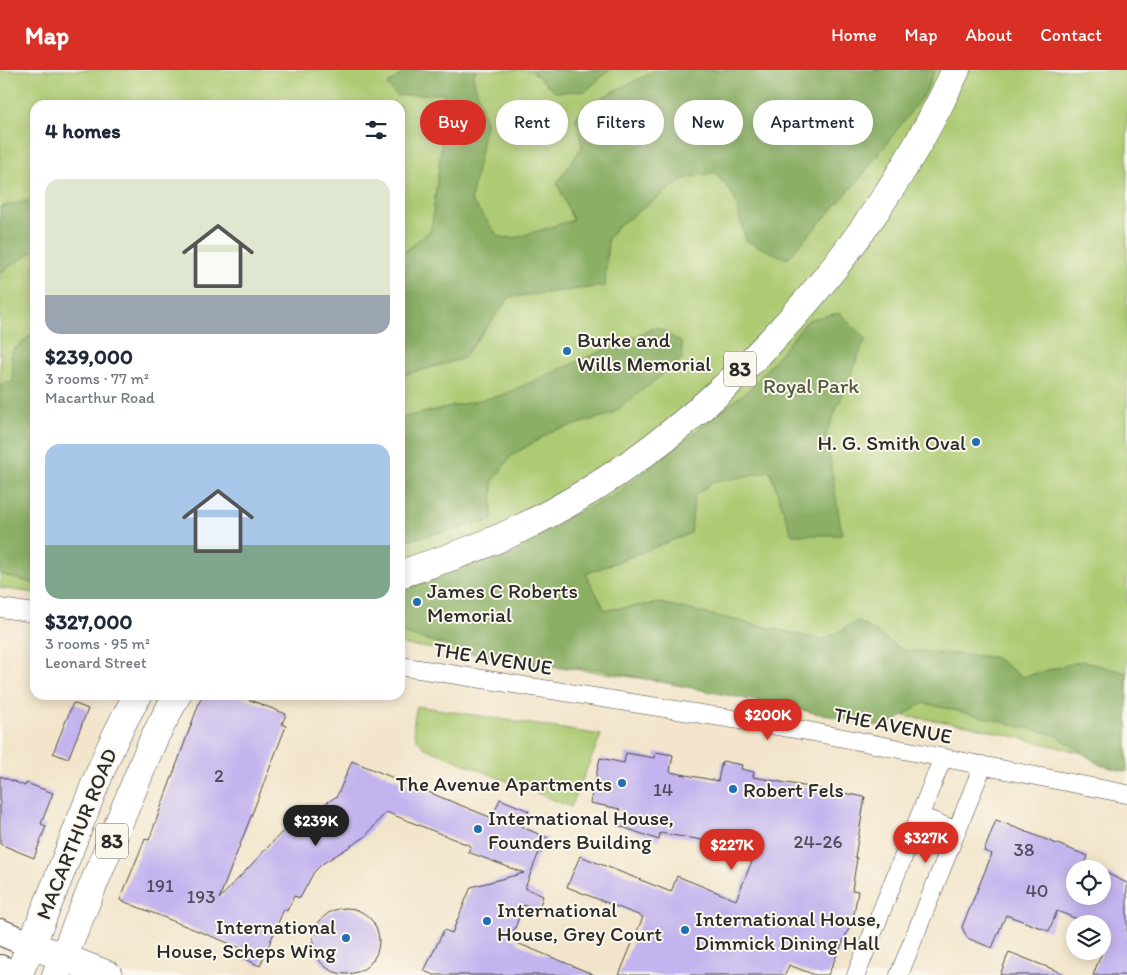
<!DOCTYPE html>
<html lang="en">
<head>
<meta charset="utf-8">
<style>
	:root { --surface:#fff; --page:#f6f6f7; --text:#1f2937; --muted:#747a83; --accent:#d93025 }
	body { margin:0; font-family:Itim,sans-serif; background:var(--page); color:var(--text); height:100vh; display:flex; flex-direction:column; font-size:19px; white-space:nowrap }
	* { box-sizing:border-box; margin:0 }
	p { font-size:16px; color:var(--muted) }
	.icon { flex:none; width:28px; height:28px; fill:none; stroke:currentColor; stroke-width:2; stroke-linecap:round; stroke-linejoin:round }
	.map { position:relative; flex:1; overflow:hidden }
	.details { position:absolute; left:30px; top:30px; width:375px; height:600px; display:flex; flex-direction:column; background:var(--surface); border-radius:15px; box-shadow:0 2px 12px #0003 }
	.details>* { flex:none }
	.hud { position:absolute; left:420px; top:30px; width:475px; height:45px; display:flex; gap:10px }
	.buttons { position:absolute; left:1066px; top:790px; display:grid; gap:10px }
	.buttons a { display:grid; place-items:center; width:45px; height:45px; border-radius:50%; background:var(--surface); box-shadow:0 2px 12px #0003; font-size:25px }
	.price { position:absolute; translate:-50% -42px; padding:0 11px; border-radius:18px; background:var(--accent); color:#fff; font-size:16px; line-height:32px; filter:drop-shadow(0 1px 2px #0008) }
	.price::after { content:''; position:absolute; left:50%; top:30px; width:15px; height:11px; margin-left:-8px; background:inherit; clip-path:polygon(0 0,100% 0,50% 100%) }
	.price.on { background:#222; color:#fff }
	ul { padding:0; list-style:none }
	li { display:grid; align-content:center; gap:10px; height:265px; padding:0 15px }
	li span { display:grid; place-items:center; height:155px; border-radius:15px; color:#555 }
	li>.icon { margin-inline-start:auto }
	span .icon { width:90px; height:90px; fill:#fffc; stroke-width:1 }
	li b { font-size:21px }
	h2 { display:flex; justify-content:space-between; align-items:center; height:60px; padding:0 15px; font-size:21px }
	.tag { padding:0 18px; border-radius:22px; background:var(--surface); box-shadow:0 2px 12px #0003; font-size:18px; line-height:45px }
	.tag.on { background:var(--accent); color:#fff }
	header { display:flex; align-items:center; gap:30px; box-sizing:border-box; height:70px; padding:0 25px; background:var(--accent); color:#fff }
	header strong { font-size:24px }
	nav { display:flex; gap:28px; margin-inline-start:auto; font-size:18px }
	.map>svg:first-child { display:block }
	.green { fill:#adcb73; stroke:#6c7b4f }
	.forest { fill:#8aaf65; stroke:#5a6d48 }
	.building { fill:#c3b3ee }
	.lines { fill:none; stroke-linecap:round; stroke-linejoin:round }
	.minor-casing { stroke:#494743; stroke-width:19 }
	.primary-casing { stroke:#494743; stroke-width:28 }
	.trunk-casing { stroke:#494743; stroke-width:29 }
	.minor { stroke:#fff; stroke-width:18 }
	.primary { stroke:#fff; stroke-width:26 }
	.trunk { stroke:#fff; stroke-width:28 }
	.poi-dot { fill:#1f6fb2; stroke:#fbf7ec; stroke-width:2 }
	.labels { text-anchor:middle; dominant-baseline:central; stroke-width:4; stroke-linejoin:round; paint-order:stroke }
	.number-label { font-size:19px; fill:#514d5c }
	.shield { fill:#fbf7ec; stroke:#696865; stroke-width:1 }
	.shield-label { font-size:20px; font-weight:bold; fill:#2b2b2b }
	.poi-label { font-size:21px; fill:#2b2b2b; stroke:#fbf7ec; text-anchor:start }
	.park-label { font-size:21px; fill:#525b41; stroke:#fbf7ec }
	.street-label { font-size:21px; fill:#2b2b2b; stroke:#fbf7ec }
</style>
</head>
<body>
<header>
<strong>Map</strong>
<nav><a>Home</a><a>Map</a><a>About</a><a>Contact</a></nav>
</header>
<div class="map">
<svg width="1127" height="905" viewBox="0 0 1127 905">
	<rect width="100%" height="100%" fill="#fbf7ec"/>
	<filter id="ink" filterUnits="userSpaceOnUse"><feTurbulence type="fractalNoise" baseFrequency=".02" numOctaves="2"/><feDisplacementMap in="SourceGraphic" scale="10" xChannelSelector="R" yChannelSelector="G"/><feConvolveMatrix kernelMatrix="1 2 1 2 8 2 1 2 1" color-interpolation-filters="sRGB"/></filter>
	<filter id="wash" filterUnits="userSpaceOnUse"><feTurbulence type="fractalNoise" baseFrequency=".0096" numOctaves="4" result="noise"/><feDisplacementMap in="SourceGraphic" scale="20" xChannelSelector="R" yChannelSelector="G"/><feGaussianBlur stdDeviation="1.12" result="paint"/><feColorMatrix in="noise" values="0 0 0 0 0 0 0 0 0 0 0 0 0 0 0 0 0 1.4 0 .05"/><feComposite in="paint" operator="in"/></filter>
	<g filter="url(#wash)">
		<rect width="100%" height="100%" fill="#f2e5cb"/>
		<!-- green -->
		<path class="green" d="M0 0H1127V694L967 655 400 574V35H35V523L0 518Z
			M417 636 601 665 571 737 425 678C410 666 413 654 417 636Z"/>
		<!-- forest -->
		<path class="forest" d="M406 0H476L473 7 486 53 471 130 499 167 515 168 573 150 557 113 582 77 576 48 586 35 657 0H935L925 23 858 111 787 189 746 171 734 127 715 102 684 109 618 156 608 169 605 216 510 227 462 289 400 306V183L407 180 431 160 446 38 443 23 397 26 387 15Z
			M531 0H609L586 21 555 22Z
			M35 129V180L0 203V137Z
			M839 243 866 268 826 364 842 465H792L770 401 712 413 694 426 691 463 586 504 605 540 660 533 823 570 858 551 903 580 994 587 1022 607 1082 591 1127 603V702L1100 695 1056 665 924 633 884 657 598 599 529 597 400 563V522L612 427 752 317 808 250Z
			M656 257 682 273V289L612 344 553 361 511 386 493 411 492 450 400 472V348L502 325Z
			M33 263 35 264V514L0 504V314L13 312 11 282Z"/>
		<g id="blocks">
			<!-- building -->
			<path class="building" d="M202 625H237L286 644 282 654 286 656 219 829 284 760 337 726 352 691 492 748 500 729 529 741 522 757 548 768 542 783 539 782 525 818 543 826 538 841 524 835 511 868 518 871 517 873 595 905H434L424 901 444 860 452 863 471 817 524 803 468 782 471 776 386 742 365 767 322 794 314 802 300 828 294 826 287 841 284 839 260 896 243 888 246 880 120 830 145 769 149 770Z
				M73 633 88 639 68 689 53 683Z
				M656 682 673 685 670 702 718 711 722 691 742 695 741 699 754 702 753 707 865 727 855 787 857 788 852 820 858 821 853 849 828 905H815L789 895 785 905H619L643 847 567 817 580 786 671 822 677 806 736 830 757 779 660 763 659 770 617 755 620 739 590 733 600 688 624 693 626 683 655 688Z
				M0 706 25 716 26 713 53 723 41 754 46 756 34 788 0 774Z
				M996 750 1088 786 1085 795 1095 799H1075V826H1102V801L1127 813V905H1093L1110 862 1102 859V854H1090L1057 841 1049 861 1006 845 992 878 967 868 962 857 992 784 984 781Z
				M313 871a33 33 0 1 1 66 0a33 33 0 1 1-66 0Z
				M1009 882 1065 904V905H1000Z"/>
		</g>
	</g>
	<g filter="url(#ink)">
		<use href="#blocks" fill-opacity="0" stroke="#494743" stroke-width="1"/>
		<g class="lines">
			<defs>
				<path id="minor" d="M0 538 35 543
					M400 596 808 661 1127 724
					M920 746 957 761
					M856 905 943 687
					M899 905 983 695"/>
				<path id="primary" d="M0 862 31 875
					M0 898 18 905"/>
				<path id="trunk" d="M400 504C438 492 477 479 513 462 704 372 868 190 956 0
					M47 881 108 905
					M18 905C41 854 61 802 81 750 98 707 114 664 138 625
					M56 905 154 668 177 625"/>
			</defs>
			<!-- minor casing -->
			<use href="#minor" class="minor-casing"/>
			<!-- primary casing -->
			<use href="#primary" class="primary-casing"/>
			<!-- trunk casing -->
			<use href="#trunk" class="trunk-casing"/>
			<!-- minor -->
			<use href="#minor" class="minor"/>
			<!-- primary -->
			<use href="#primary" class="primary"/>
			<!-- trunk -->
			<use href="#trunk" class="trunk"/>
		</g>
	</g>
	<!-- markers -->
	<g class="poi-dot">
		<circle cx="567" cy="281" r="5"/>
		<circle cx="976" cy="372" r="5"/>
		<circle cx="417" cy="532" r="5"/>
		<circle cx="622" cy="713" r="5"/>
		<circle cx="733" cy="719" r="5"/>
		<circle cx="478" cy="759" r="5"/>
		<circle cx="487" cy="851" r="5"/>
		<circle cx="685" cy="860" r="5"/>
		<circle cx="346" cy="868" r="5"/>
	</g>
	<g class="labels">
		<!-- number labels -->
		<g class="number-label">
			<text x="219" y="705">2</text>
			<text x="663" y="719">14</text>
			<text x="818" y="771">24-26</text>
			<text x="1024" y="779">38</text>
			<text x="160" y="815">191</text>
			<text x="1037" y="820">40</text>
			<text x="201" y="826">193</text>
		</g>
		<!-- shield labels -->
		<g class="shield">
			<rect x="724" y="281.5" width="32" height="35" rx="4"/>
			<rect x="96" y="753.5" width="32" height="35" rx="4"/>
		</g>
		<g class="shield-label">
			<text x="740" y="299">83</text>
			<text x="112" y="771">83</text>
		</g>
		<!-- poi labels -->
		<g class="poi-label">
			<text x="577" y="269">Burke and<tspan x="577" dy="24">Wills Memorial</tspan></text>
			<text x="966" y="372" text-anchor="end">H. G. Smith Oval</text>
			<text x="427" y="520">James C Roberts<tspan x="427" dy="24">Memorial</tspan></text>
			<text x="612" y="713" text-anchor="end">The Avenue Apartments</text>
			<text x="743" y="719">Robert Fels</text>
			<text x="488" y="747">International House,<tspan x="488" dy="24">Founders Building</tspan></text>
			<text x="497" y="839">International<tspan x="497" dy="24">House, Grey Court</tspan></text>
			<text x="695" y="848">International House,<tspan x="695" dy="24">Dimmick Dining Hall</tspan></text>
			<text x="336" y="856" text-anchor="end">International<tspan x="336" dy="24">House, Scheps Wing</tspan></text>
		</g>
		<!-- park labels -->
		<g class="park-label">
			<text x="811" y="315">Royal Park</text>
		</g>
		<!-- street labels -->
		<g class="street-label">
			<text transform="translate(493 588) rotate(9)">THE AVENUE</text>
			<text transform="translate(893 655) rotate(11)">THE AVENUE</text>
			<text transform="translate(76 764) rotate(-68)">MACARTHUR ROAD</text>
		</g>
	</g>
</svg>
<div class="buttons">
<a><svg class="icon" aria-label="locate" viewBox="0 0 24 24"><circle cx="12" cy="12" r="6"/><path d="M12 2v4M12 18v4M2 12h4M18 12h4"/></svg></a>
<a><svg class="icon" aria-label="layers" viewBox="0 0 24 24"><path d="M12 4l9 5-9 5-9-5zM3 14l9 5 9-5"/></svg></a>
</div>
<b class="price" style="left:768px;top:671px">$200K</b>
<b class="price on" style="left:316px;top:777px">$239K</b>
<b class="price" style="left:926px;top:794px">$327K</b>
<b class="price" style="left:732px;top:801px">$227K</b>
<div class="hud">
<a class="tag on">Buy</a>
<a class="tag">Rent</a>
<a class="tag">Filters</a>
<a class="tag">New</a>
<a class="tag">Apartment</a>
</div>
<section class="details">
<h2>4 homes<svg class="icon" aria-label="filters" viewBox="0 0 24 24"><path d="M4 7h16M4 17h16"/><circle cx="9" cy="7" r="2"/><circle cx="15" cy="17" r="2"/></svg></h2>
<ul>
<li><span style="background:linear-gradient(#dfe7d0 75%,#9aa5b1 0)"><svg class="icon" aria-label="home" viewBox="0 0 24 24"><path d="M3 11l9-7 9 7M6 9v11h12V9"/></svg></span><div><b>$239,000</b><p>3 rooms · 77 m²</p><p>Macarthur Road</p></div></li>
<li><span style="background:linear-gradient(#a9c7e8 65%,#7fa58c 0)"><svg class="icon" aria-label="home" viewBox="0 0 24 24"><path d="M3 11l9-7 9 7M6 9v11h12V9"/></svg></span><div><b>$327,000</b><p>3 rooms · 95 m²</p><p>Leonard Street</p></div></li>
</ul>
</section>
</div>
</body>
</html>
